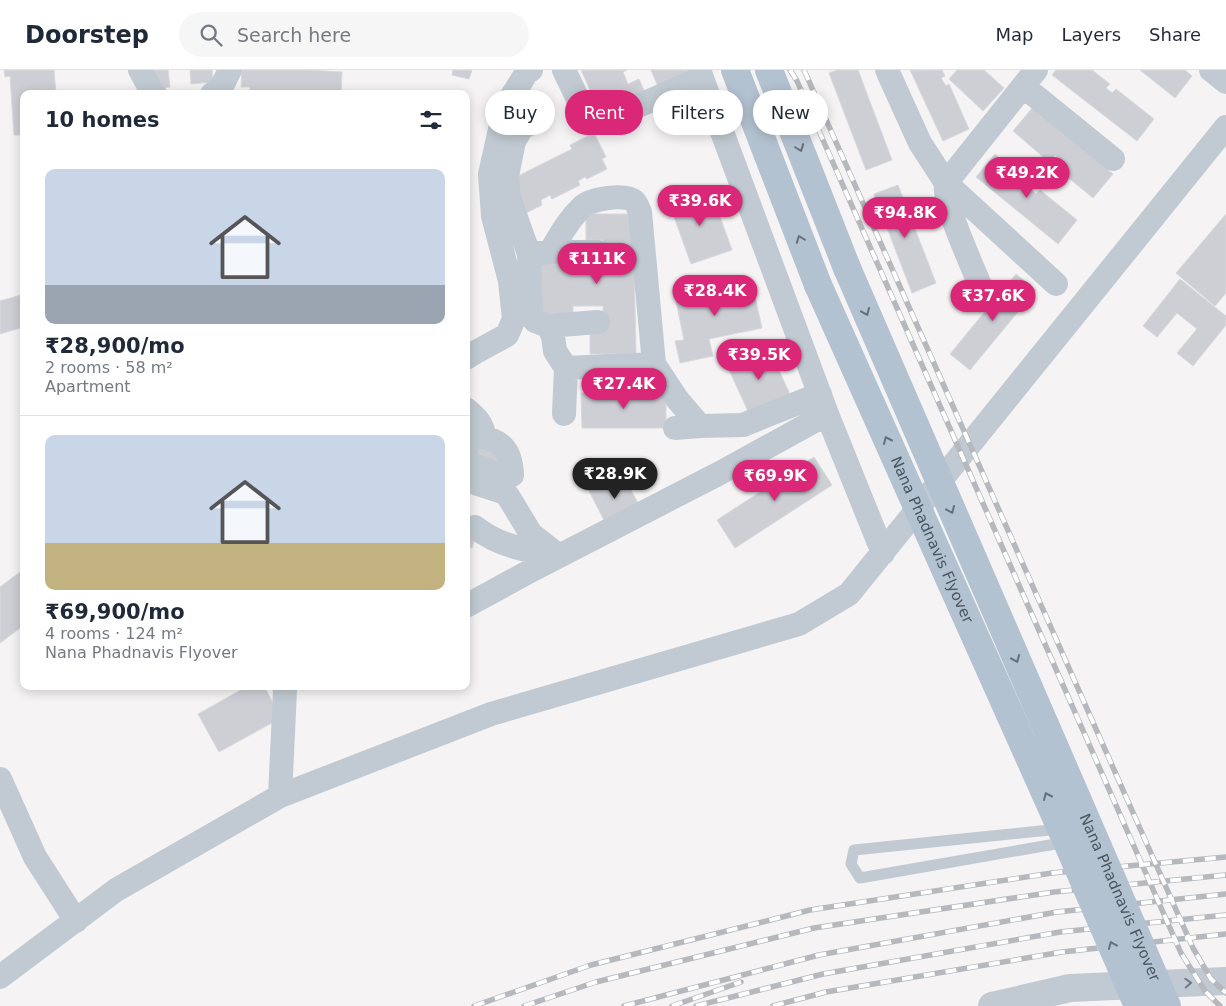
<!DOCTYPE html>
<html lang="en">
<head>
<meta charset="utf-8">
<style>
	:root { --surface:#fff; --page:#f6f6f7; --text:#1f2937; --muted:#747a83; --line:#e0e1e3; --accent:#db2777 }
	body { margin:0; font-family:"DejaVu Sans",sans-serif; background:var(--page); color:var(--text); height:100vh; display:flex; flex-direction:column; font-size:19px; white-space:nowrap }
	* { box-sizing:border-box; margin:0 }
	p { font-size:16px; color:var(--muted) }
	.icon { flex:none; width:28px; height:28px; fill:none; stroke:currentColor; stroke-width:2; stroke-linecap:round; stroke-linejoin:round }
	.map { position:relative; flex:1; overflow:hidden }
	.details { position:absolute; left:20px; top:20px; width:450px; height:600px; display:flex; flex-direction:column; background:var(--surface); border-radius:10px; box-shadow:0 2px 12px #0003 }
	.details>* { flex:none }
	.banner { position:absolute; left:485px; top:20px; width:475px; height:45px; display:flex; gap:10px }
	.price { position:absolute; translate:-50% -42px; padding:0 11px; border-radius:18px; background:var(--accent); color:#fff; font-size:16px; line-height:32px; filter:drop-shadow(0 1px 2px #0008) }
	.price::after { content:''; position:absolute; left:50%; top:30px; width:15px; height:11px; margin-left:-8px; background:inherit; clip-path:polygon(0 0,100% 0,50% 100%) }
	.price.active { background:#222; color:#fff }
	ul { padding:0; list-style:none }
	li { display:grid; align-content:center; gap:10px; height:265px; padding:0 25px }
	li+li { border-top:1px solid var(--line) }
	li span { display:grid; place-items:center; height:155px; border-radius:10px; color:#555 }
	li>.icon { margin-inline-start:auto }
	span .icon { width:90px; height:90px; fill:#fffc; stroke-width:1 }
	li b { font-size:21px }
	h2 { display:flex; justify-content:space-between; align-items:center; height:60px; padding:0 25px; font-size:21px }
	.tag { padding:0 18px; border-radius:22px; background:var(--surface); box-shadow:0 2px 12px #0003; font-size:18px; line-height:45px }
	.tag.active { background:var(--accent); color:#fff }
	header { display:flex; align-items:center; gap:30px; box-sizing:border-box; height:70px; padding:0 25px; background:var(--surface); border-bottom:1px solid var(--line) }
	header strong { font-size:24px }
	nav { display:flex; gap:28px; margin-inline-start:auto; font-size:18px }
	.search { width:350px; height:45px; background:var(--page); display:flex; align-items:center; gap:12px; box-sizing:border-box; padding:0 18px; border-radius:28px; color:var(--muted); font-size:19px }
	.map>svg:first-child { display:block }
	.building { fill:#cdcfd5; stroke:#d7d9de }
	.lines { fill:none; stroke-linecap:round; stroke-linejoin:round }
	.service { stroke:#c1cad2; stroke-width:11 }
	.minor { stroke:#c1cad2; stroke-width:24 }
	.tertiary { stroke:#c1cad2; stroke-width:28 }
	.primary { stroke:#b3c2d1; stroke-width:28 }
	.rail-casing { stroke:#b5b8bd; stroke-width:5.5 }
	.rail { stroke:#fff; stroke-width:4; stroke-dasharray:11; stroke-linecap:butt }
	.primary-bridge { stroke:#b3c2d1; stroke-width:28 }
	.oneway { stroke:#64717d }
	.oneway2 { stroke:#6e7983 }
	.labels { text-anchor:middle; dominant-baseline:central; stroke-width:4; stroke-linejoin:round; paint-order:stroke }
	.street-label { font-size:15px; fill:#4a5661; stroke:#fff }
</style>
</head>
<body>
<header>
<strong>Doorstep</strong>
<div class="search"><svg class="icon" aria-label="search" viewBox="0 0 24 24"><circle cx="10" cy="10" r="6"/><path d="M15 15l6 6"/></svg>Search here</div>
<nav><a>Map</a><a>Layers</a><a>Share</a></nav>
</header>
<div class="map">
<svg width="1226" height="936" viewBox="0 0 1226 936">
	<rect width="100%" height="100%" fill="#f5f3f3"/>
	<!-- building -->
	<path class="building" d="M4 0H54L56 24H24V65H14L10 6 5 7Z
		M150 0H168L170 17 152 19Z
		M190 0H212L213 12 191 14Z
		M242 0H307L342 2 341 24H250V17H241Z
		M453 0H472L469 9 452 5Z
		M581 0H627L623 2 628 14 639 9 646 25 601 44Z
		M651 0H686L689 6 659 19Z
		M837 0H858L892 90 866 100 829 3Z
		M910 0H942L945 6 941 8 946 16 949 14 969 59 943 71Z
		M957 0H984L1004 18 983 41 949 9Z
		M1056 0H1092L1110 14 1106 18 1112 23 1116 19 1154 49 1137 71 1052 5Z
		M1140 0H1185L1192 6 1175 28Z
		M1033 37 1113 104 1093 128 1053 95 1059 88 1055 85 1049 92 1013 61Z
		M594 63 606 87 602 89 607 99 587 109 585 107 578 111 580 115 552 129 550 125 541 130 542 135 520 146 508 111 572 79 570 75Z
		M995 84 1033 115 1030 119 1036 124 1040 120 1077 150 1058 174 976 107Z
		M898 115 936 213 912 223 874 124Z
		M710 119 732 180 691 194 669 133Z
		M586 144H633L636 284H590V259H603V236H573V244H535L534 189H566V204H598V195H603V170H586Z
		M1226 144V223L1215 236 1176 203Z
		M1016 204 1036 220 970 300 950 284Z
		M751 209 762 258 709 269 713 286 680 293 675 271 684 270 675 226Z
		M1180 209 1226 246V255L1193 296 1177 283 1197 259 1177 243 1157 267 1143 256Z
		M24 224V257L0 264V231Z
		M766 272 793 331 752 350 725 291Z
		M581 323H666V358H582Z
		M474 370 506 392V403L470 390Z
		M814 387 832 415 735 478 717 450Z
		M620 400 643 442 609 460 587 417Z
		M466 459 477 462 472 478 466 476Z
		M24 499V555L0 573V517Z
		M248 616H264L281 648 219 682 198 644Z"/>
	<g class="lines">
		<!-- service -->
		<path class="service" d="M1060 759 854 780 851 794 860 808 1067 772"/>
		<!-- minor -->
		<path class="minor" d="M140 0 151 20 155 24
			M564 0 585 44C591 51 596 52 606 50L702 8
			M699 0 827 344 883 483
			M887 0 920 73 946 113 1056 214
			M1211 0 1226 12
			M1023 16 1113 89
			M212 24 222 16 230 0
			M550 182H598
			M529 184 509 128 507 106 514 71 522 58 541 48
			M984 225C976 204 941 130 946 113L1036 0
			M548 256 598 252
			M466 288 474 283 507 265 514 249 510 211 493 146 490 104 505 37 527 2 531 0
			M654 294 566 298 555 281 553 266 548 256 535 251 531 244 529 184 550 182C560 166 568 150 582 137 590 129 625 123 634 131 637 133 638 139 640 142L654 294 677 329 700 356 743 355 820 324
			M466 339C476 347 483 354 484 366
			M564 344 566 298
			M675 358 700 356
			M466 380 469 370 476 365C500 370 511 378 512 405L507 408 466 392
			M475 413 503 422 508 426 531 464 559 486
			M475 457C498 476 528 481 557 485
			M466 536 532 500 720 403 827 344
			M0 709 35 787 76 851
			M280 726 285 621 284 616
			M0 907 116 820 280 726 491 644 799 554 849 524 1226 57"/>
		<!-- tertiary -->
		<path class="tertiary" d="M992 936 1070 918 1226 911"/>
		<!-- primary -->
		<path class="primary" d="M735 0 818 215
			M769 0 847 198"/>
		<defs>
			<path id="rail" d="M790 0 797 11 1181 883 1205 921 1220 936
				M804 0 1193 878 1211 909 1226 923
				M474 936 591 895 810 840 1052 803 1226 787
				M524 936 596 912 814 858 1054 822 1226 805
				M624 936 819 885 1057 842 1226 824
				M672 936 741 912
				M696 936 823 904 1060 862 1226 845
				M773 936 826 922 1062 882 1226 864"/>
		</defs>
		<!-- rail casing -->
		<use href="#rail" class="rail-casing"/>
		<!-- rail -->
		<use href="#rail" class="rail"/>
		<!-- primary-bridge -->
		<g class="primary-bridge">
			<path id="s1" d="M847 198 1167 936"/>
			<path id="s2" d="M818 215 1067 772 1138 936"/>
		</g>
	</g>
	<!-- one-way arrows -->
	<defs><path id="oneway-chevron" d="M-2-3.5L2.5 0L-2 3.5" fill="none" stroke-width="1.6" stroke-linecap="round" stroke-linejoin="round" transform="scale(1.25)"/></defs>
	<g class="oneway">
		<use href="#oneway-chevron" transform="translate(800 78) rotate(69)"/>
		<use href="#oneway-chevron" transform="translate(800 169) rotate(-111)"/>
		<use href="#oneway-chevron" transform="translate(866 242) rotate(67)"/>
		<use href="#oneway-chevron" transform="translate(887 370) rotate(-114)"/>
		<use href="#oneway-chevron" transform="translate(951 440) rotate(67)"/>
		<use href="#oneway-chevron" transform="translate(1016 589) rotate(67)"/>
		<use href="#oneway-chevron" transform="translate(1047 726) rotate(-114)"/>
		<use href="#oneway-chevron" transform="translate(1112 875) rotate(-113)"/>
	</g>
	<use class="oneway2" href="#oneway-chevron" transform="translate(1188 913) rotate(-3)"/>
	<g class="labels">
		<!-- street labels -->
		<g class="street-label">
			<text stroke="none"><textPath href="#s2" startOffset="279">Nana Phadnavis Flyover</textPath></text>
			<text stroke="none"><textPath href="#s1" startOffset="686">Nana Phadnavis Flyover</textPath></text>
		</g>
	</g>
</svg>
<b class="price" style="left:1027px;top:129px">₹49.2K</b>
<b class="price" style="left:700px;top:157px">₹39.6K</b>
<b class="price" style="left:905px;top:169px">₹94.8K</b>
<b class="price" style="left:597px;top:215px">₹111K</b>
<b class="price" style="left:715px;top:247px">₹28.4K</b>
<b class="price" style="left:993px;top:252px">₹37.6K</b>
<b class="price" style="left:759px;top:311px">₹39.5K</b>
<b class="price" style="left:624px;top:340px">₹27.4K</b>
<b class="price active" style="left:615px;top:430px">₹28.9K</b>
<b class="price" style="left:775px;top:432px">₹69.9K</b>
<div class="banner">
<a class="tag">Buy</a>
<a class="tag active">Rent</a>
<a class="tag">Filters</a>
<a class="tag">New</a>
</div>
<section class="details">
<h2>10 homes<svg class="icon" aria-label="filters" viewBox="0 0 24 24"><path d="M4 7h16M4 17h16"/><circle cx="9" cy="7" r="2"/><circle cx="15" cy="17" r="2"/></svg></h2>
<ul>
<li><span style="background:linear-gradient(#c9d6e8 75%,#9aa5b1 0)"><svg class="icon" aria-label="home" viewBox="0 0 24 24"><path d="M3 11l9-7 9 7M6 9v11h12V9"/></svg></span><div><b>₹28,900/mo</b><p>2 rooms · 58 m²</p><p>Apartment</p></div></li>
<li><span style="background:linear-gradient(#c9d6e8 70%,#c2b280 0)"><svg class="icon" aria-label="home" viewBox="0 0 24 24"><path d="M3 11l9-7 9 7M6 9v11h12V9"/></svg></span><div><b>₹69,900/mo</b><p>4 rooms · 124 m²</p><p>Nana Phadnavis Flyover</p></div></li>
</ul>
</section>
</div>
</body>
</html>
